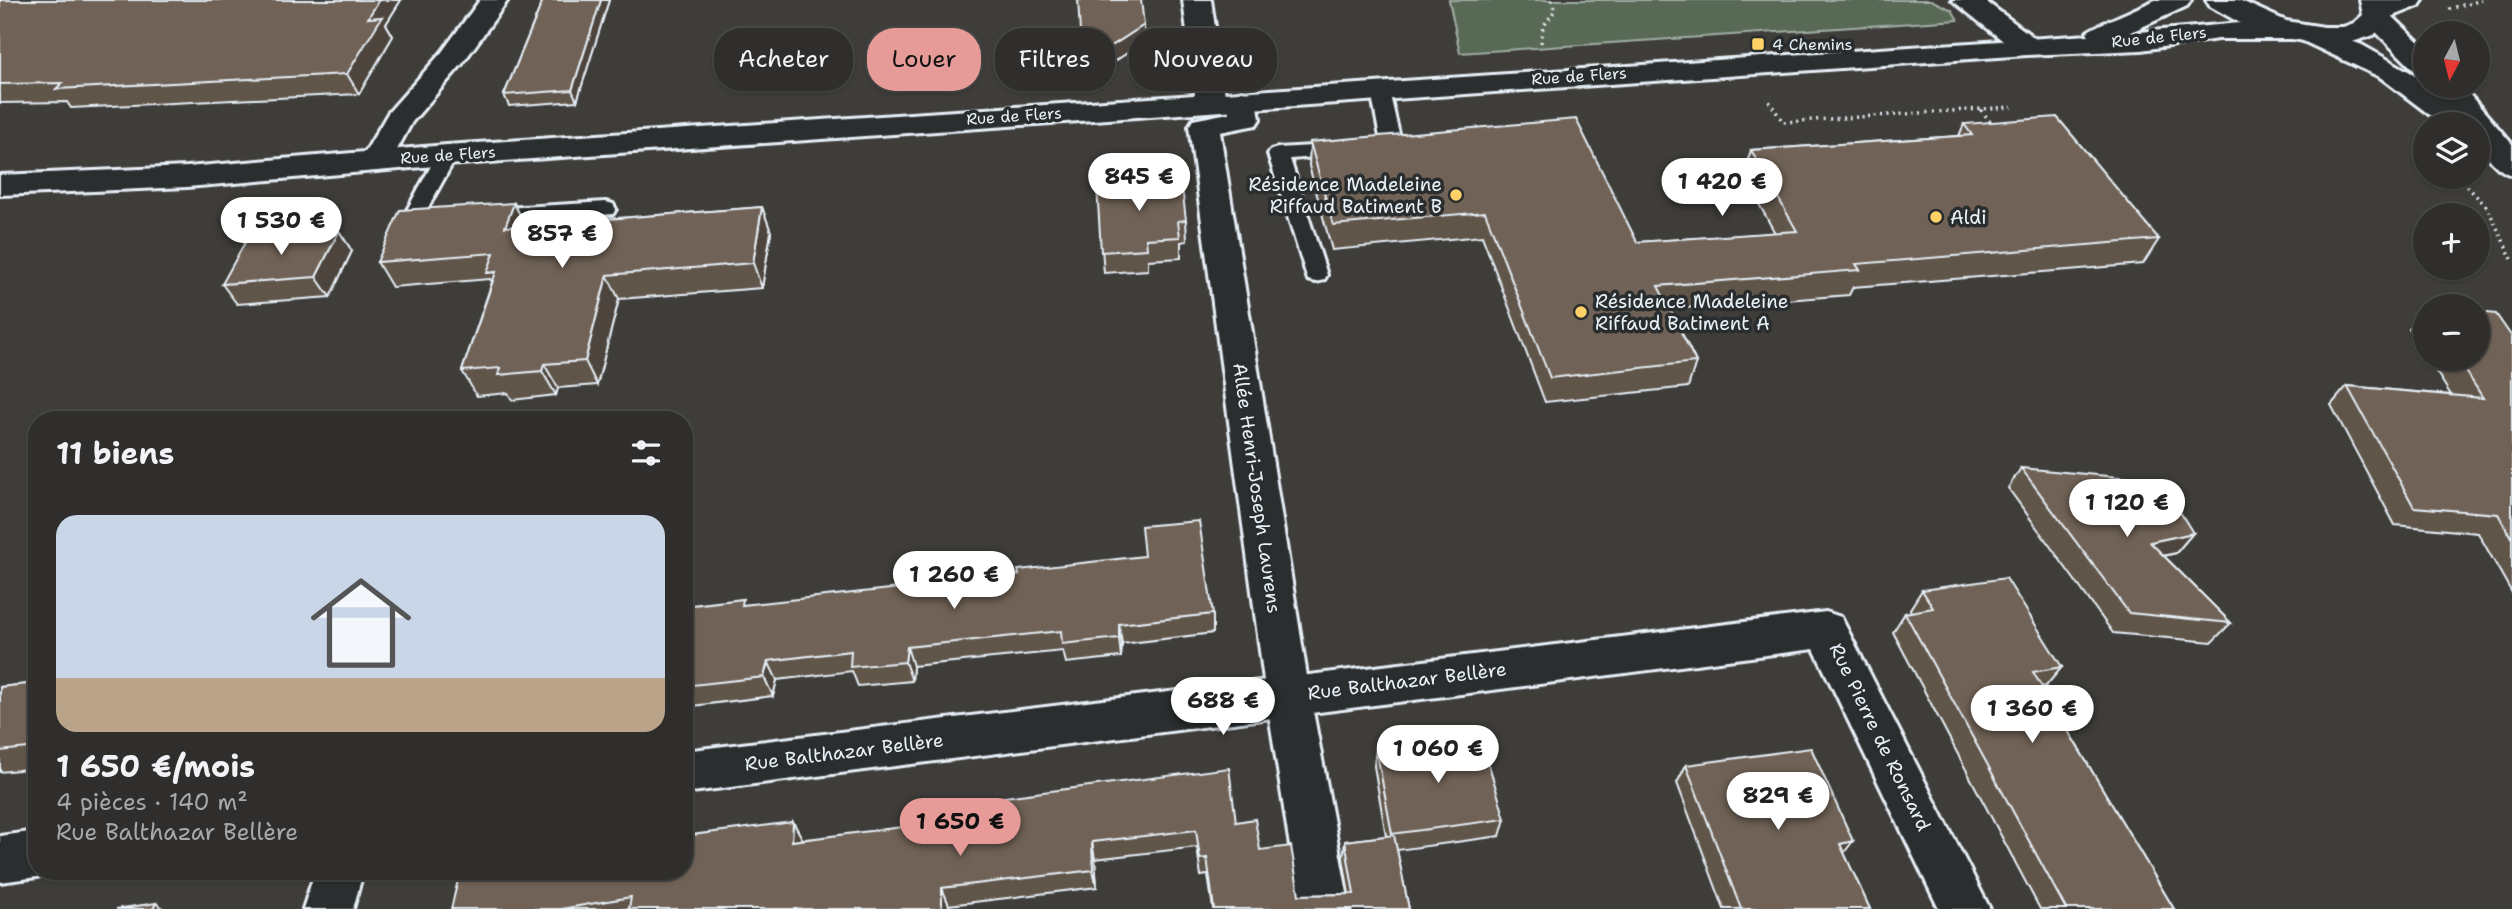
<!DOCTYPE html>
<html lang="fr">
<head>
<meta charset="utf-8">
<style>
	:root { --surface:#2f2e2c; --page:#373634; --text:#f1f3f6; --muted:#a7a8a9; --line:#4a4a48; --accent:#e69b98 }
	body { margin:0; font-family:"Shantell Sans",sans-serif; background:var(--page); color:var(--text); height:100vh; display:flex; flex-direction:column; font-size:26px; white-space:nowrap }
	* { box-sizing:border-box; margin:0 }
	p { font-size:23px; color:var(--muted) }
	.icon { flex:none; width:38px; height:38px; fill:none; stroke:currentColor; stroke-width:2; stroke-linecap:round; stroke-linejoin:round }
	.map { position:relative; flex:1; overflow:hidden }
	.panel { position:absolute; left:28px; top:411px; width:665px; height:469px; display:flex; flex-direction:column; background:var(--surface); border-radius:28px; box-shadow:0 2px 5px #0004,0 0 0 2px var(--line) }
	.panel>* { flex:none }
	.top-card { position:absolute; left:714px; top:28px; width:665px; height:63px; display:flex; gap:14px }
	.needle { width:46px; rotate:187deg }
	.controls { position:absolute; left:2413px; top:21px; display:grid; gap:14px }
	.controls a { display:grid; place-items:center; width:77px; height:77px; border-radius:50%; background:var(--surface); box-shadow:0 2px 5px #0004,0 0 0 2px var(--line); font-size:35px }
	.price { position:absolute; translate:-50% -60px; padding:0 16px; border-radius:24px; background:#fff; color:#222; font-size:23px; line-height:46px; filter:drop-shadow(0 2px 4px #0008) }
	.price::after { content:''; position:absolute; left:50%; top:42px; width:21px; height:16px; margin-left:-10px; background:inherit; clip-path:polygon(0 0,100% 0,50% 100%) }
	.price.on { background:var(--accent); color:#111 }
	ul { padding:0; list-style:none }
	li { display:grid; align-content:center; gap:14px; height:371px; padding:0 28px }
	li+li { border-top:2px solid var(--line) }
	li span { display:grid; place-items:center; height:217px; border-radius:21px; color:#555 }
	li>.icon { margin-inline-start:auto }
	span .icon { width:126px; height:126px; fill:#fffc; stroke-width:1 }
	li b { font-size:30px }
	h2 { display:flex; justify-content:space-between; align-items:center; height:84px; padding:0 28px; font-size:30px }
	.tag { padding:0 24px; border-radius:28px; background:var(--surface); box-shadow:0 2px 5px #0004,0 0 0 2px var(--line); font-size:24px; line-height:63px }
	.tag.on { background:var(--accent); color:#111 }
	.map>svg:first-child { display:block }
	.green { fill:#596b54; stroke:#a0aea6; stroke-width:2 }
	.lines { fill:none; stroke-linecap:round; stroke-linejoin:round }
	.service-casing { stroke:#e8f1f8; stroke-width:6 }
	.pedestrian-casing { stroke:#e8f1f8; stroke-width:6 }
	.minor-casing { stroke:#e8f1f8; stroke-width:6 }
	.tertiary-casing { stroke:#e8f1f8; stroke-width:6 }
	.secondary-casing { stroke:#e8f1f8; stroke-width:6 }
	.path { stroke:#e8f1f8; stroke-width:3.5; stroke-dasharray:2 4.5; stroke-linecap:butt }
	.service { fill:#2a2d2e; fill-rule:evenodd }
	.pedestrian { fill:#2a2d2e; fill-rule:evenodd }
	.minor { fill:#2a2d2e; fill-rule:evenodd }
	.tertiary { fill:#2a2d2e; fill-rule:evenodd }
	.secondary { fill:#2a2d2e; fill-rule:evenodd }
	.wall { fill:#60544a; stroke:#e8f1f8; stroke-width:2 }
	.shaded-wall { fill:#4e453c; stroke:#e8f1f8; stroke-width:2 }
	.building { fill:#706256; stroke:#e8f1f8; stroke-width:2 }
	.poi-dot { fill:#ffd166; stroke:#2a2d2e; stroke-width:2.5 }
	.labels { text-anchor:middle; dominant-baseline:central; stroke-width:7; stroke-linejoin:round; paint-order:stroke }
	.far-street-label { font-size:16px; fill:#e8f1f8; stroke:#2a2d2e }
	.far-poi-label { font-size:16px; fill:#e8f1f8; stroke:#2a2d2e; text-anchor:start }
	.poi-label { font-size:19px; fill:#e8f1f8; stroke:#2a2d2e; text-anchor:start }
	.street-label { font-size:19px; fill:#e8f1f8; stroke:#2a2d2e }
</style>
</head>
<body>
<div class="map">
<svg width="2512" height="909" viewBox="0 0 2512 909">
	<rect width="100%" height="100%" fill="#3f3d3a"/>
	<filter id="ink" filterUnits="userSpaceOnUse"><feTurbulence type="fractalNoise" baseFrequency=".0143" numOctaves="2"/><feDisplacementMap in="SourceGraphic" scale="14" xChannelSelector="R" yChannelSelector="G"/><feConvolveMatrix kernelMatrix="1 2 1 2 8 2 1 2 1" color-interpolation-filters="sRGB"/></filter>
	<g filter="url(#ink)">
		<!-- green -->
		<path class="green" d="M1449 0H1931L1952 10 1958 20 1460 53Z"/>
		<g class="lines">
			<defs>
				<path id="service" d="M1380 85 1389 91 1402 147 1399 151 1290 159 1327 275 1324 280 1316 282 1308 280 1268 154 1271 150 1278 148 1381 142 1371 91Z
					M447 149 454 151 457 155 425 213 436 215 439 220 436 225 411 228 404 226 401 221 437 155 440 151Z
					M606 202 613 204 616 209 613 214 486 223 479 221 476 216 479 211 486 209Z"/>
				<path id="pedestrian" d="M1242 91 1253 94 1257 100 1260 119 1256 125 1220 132 1310 695 1350 909H1300L1266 695 1189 126 1193 120 1229 113 1227 100 1231 94Z"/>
				<path id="minor" d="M480 0H508L462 64 412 122 387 168 376 171 365 168 360 161 388 113 442 52Z
					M1183 0H1211L1226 102 1222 108 1211 111 1200 108 1196 102Z
					M1952 0H1984L2037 40 2041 46 2037 52 2027 55 2017 52Z
					M1826 612 1841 617 1990 909H1939L1814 649 684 793V751Z
					M37 831V872H50L37 877 0 882V836Z
					M315 872H363L353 909H303Z"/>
				<path id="tertiary" d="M2377 9 2387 11 2426 49V75L2416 72 2367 23 2363 17 2367 11Z
					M2311 26 2362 45 2426 81V86L2437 89 2440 86H2462L2512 144V175C2491 169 2478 145 2478 124H2442L2380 77 2301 40 2297 34 2301 28Z"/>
				<path id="secondary" d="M2155 0H2191L2187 6 2129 33 2240 23 2210 6 2206 0H2239L2286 21 2324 27H2343L2354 23 2363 15 2360 0H2423L2419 6 2391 17 2374 35 2346 44H2324L2292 39H2218L2141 50 2027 55 447 165 187 187 0 195V175L187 167 447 145 2089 35 2087 32C2091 27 2144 6 2155 0Z"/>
			</defs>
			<!-- service casing -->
			<use href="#service" class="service-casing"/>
			<!-- pedestrian casing -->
			<use href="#pedestrian" class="pedestrian-casing"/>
			<!-- minor casing -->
			<use href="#minor" class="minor-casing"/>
			<!-- tertiary casing -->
			<use href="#tertiary" class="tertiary-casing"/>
			<!-- secondary casing -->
			<use href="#secondary" class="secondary-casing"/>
			<!-- path -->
			<path class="path" d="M2449 9 2482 0
				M1541 43 1543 27 1555 10 1552 0
				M1769 101 1783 122 2012 107
				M1981 110 1993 125
				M2458 177 2487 207 2512 259"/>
			<!-- service -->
			<use href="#service" class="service"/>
			<!-- pedestrian -->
			<use href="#pedestrian" class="pedestrian"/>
			<!-- minor -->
			<use href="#minor" class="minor"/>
			<!-- tertiary -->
			<use href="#tertiary" class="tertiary"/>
			<!-- secondary -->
			<use href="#secondary" class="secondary"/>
		</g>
		<!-- wall -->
		<path class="wall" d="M0 0H401L386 24 393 36 359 94 71 108 67 102 0 103Z
			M543 0H609L577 101 509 106 504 95Z
			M1964 124 2159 239 2143 264 1853 287 1849 295 1670 309 1696 362 1688 387 1545 402 1482 236 1332 250 1309 166 1310 142 1637 242 1775 233 1743 175 1751 150 1959 136Z
			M1097 185 1186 220 1187 241 1181 242V258L1148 260V270L1104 273Z
			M762 207 771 232 762 288 619 299 597 385 558 388 556 395 512 400 508 393 477 396 462 371 492 282 490 279 392 287 377 262 525 225Z
			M339 231 352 251 330 297 237 304 222 284Z
			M2426 309V354L2409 328Z
			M2512 337V593L2478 533 2395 525 2331 405 2347 386 2451 395 2428 359H2478Z
			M2021 468 2193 533 2176 553 2164 556 2231 623 2212 642 2113 633 2008 488Z
			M1922 590 2062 667 2046 686 2042 687 2174 909H2040L1893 632 1905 613 1911 612 1910 609Z
			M745 605 1213 614V633L1122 644 1121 657 1066 663 1063 651 913 666 912 681 858 686 852 671 777 680 773 696 684 707V606Z
			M37 683V768L0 772V687Z
			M1376 748 1505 819 1500 836 1397 850 1409 909H1213L1208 875 1201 876 1197 847 1095 859 1097 887 949 905V909H451L793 822 802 839 1236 822 1299 895 1349 894 1343 858 1345 841 1386 836 1374 766Z
			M1686 765 1844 853 1870 909H1724L1677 783Z"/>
		<!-- shaded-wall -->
		<path class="shaded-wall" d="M379 0H401L386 24 393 36 359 94 347 74 368 18Z
			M601 0H609L577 101 572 90Z
			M1144 25 1145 41 1084 82 1082 65Z
			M514 203 526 227H505Z
			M762 207 771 232 762 288 753 263Z
			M339 231 352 251 330 297 316 277Z
			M607 275 619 299 597 385 585 361Z
			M544 364 558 388 556 395 542 371Z
			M2193 533 2176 553 2134 562 2150 542Z
			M1119 624 1122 644 1121 657 1119 638Z
			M907 647 913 666 912 681 905 662Z
			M768 661 777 680 773 696 764 677Z
			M793 822 803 840 792 841Z
			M1853 841 1840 858V844Z
			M1092 842 1095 859 1097 887 1093 870Z
			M942 888 949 905V909H942Z
			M156 903 164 909H153Z"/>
		<!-- building -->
		<path class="building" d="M0 0H379L368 18 382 17 347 74 56 89 62 83 0 84Z
			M543 0H601L572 90 504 95Z
			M1078 0H1141L1144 25 1082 65Z
			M2057 117 2159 239 1856 264 1860 270 1658 286 1696 362 1550 378 1485 212 1333 225 1310 142 1576 119 1637 242 1797 231 1751 150 1972 135 1964 124Z
			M1181 179 1186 220 1178 221 1180 237 1146 239 1147 249 1101 252 1097 185Z
			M514 203 505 227 762 207 753 263 607 275 585 361 544 364 542 371 498 375 500 368 462 371 496 272 487 273 494 253 377 262 400 210Z
			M339 231 316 277 222 284 248 237Z
			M2478 312 2496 314 2512 337V539L2498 514 2414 507 2347 386 2483 398 2458 359H2478Z
			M2021 468 2161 481 2193 533 2150 542 2231 623 2129 613Z
			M1199 521 1213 614 1119 624V638L1062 644 1061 631 907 647 905 662 850 667 851 651 768 661 764 677 684 686V606L743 599 742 605 1019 575 1018 570 1144 556 1141 526Z
			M2006 578 2062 667 2033 672 2174 909H2066L1905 613 1933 608 1922 590Z
			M37 683V747L0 751V687Z
			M1480 735 1505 819 1392 834 1376 748Z
			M1811 748 1853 841 1840 844 1870 909H1741L1686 765Z
			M1229 768 1236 822 1255 819 1260 850 1291 846 1299 895 1354 894 1345 841 1394 835 1409 909H1214L1207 858 1200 859 1196 830 1092 842 1093 870 942 888V909H629L631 897 561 909H451L460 872H684V836L793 822 792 841 870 831 943 822V805Z
			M156 903 153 909H116Z"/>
	</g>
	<!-- markers -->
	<g class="poi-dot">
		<rect x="1751" y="37" width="14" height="14" rx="3.5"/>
		<circle cx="1456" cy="195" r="7"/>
		<circle cx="1936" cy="217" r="7"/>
		<circle cx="1581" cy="312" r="7"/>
	</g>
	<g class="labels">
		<!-- far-street labels -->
		<g class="far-street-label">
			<text transform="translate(2159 37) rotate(-6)">Rue de Flers</text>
			<text transform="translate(1579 76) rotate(-4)">Rue de Flers</text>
			<text transform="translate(1014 116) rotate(-4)">Rue de Flers</text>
			<text transform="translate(448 155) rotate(-4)">Rue de Flers</text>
		</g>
		<!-- far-poi labels -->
		<g class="far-poi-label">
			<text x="1772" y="44">4 Chemins</text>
		</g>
		<!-- poi labels -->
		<g class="poi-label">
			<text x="1442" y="184" text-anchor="end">Résidence Madeleine<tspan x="1442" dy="22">Riffaud Batiment B</tspan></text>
			<text x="1950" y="217">Aldi</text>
			<text x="1595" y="301">Résidence Madeleine<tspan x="1595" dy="22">Riffaud Batiment A</tspan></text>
		</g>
		<!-- street labels -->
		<g class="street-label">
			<text transform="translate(1257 488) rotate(82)">Allée Henri-Joseph Laurens</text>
			<text transform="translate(1407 681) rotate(-7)">Rue Balthazar Bellère</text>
			<text transform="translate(1880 737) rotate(64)">Rue Pierre de Ronsard</text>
			<text transform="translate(844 752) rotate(-7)">Rue Balthazar Bellère</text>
		</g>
	</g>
</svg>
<div class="controls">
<a><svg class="needle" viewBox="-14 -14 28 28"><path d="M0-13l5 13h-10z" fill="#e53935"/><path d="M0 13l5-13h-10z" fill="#a7a8a9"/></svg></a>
<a><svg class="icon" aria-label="layers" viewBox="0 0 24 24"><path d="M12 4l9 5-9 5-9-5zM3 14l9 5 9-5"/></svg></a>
<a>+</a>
<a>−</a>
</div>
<b class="price" style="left:1139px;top:213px">845 €</b>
<b class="price" style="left:1722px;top:218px">1 420 €</b>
<b class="price" style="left:281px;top:257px">1 530 €</b>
<b class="price" style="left:562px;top:270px">857 €</b>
<b class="price" style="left:2127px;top:539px">1 120 €</b>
<b class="price" style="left:954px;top:611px">1 260 €</b>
<b class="price" style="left:1223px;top:737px">688 €</b>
<b class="price" style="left:2032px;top:745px">1 360 €</b>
<b class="price" style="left:1438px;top:785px">1 060 €</b>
<b class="price" style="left:1778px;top:832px">829 €</b>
<b class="price on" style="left:960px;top:858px">1 650 €</b>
<div class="top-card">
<a class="tag">Acheter</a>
<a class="tag on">Louer</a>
<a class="tag">Filtres</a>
<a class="tag">Nouveau</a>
</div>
<section class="panel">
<h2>11 biens<svg class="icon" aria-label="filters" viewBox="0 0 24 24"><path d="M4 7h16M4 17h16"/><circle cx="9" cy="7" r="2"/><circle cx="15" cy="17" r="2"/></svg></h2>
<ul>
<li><span style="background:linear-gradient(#c9d6e8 75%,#b9a48a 0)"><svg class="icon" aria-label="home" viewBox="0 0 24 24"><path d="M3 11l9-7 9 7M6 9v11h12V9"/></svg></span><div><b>1 650 €/mois</b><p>4 pièces · 140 m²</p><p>Rue Balthazar Bellère</p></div></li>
</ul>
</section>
</div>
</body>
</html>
